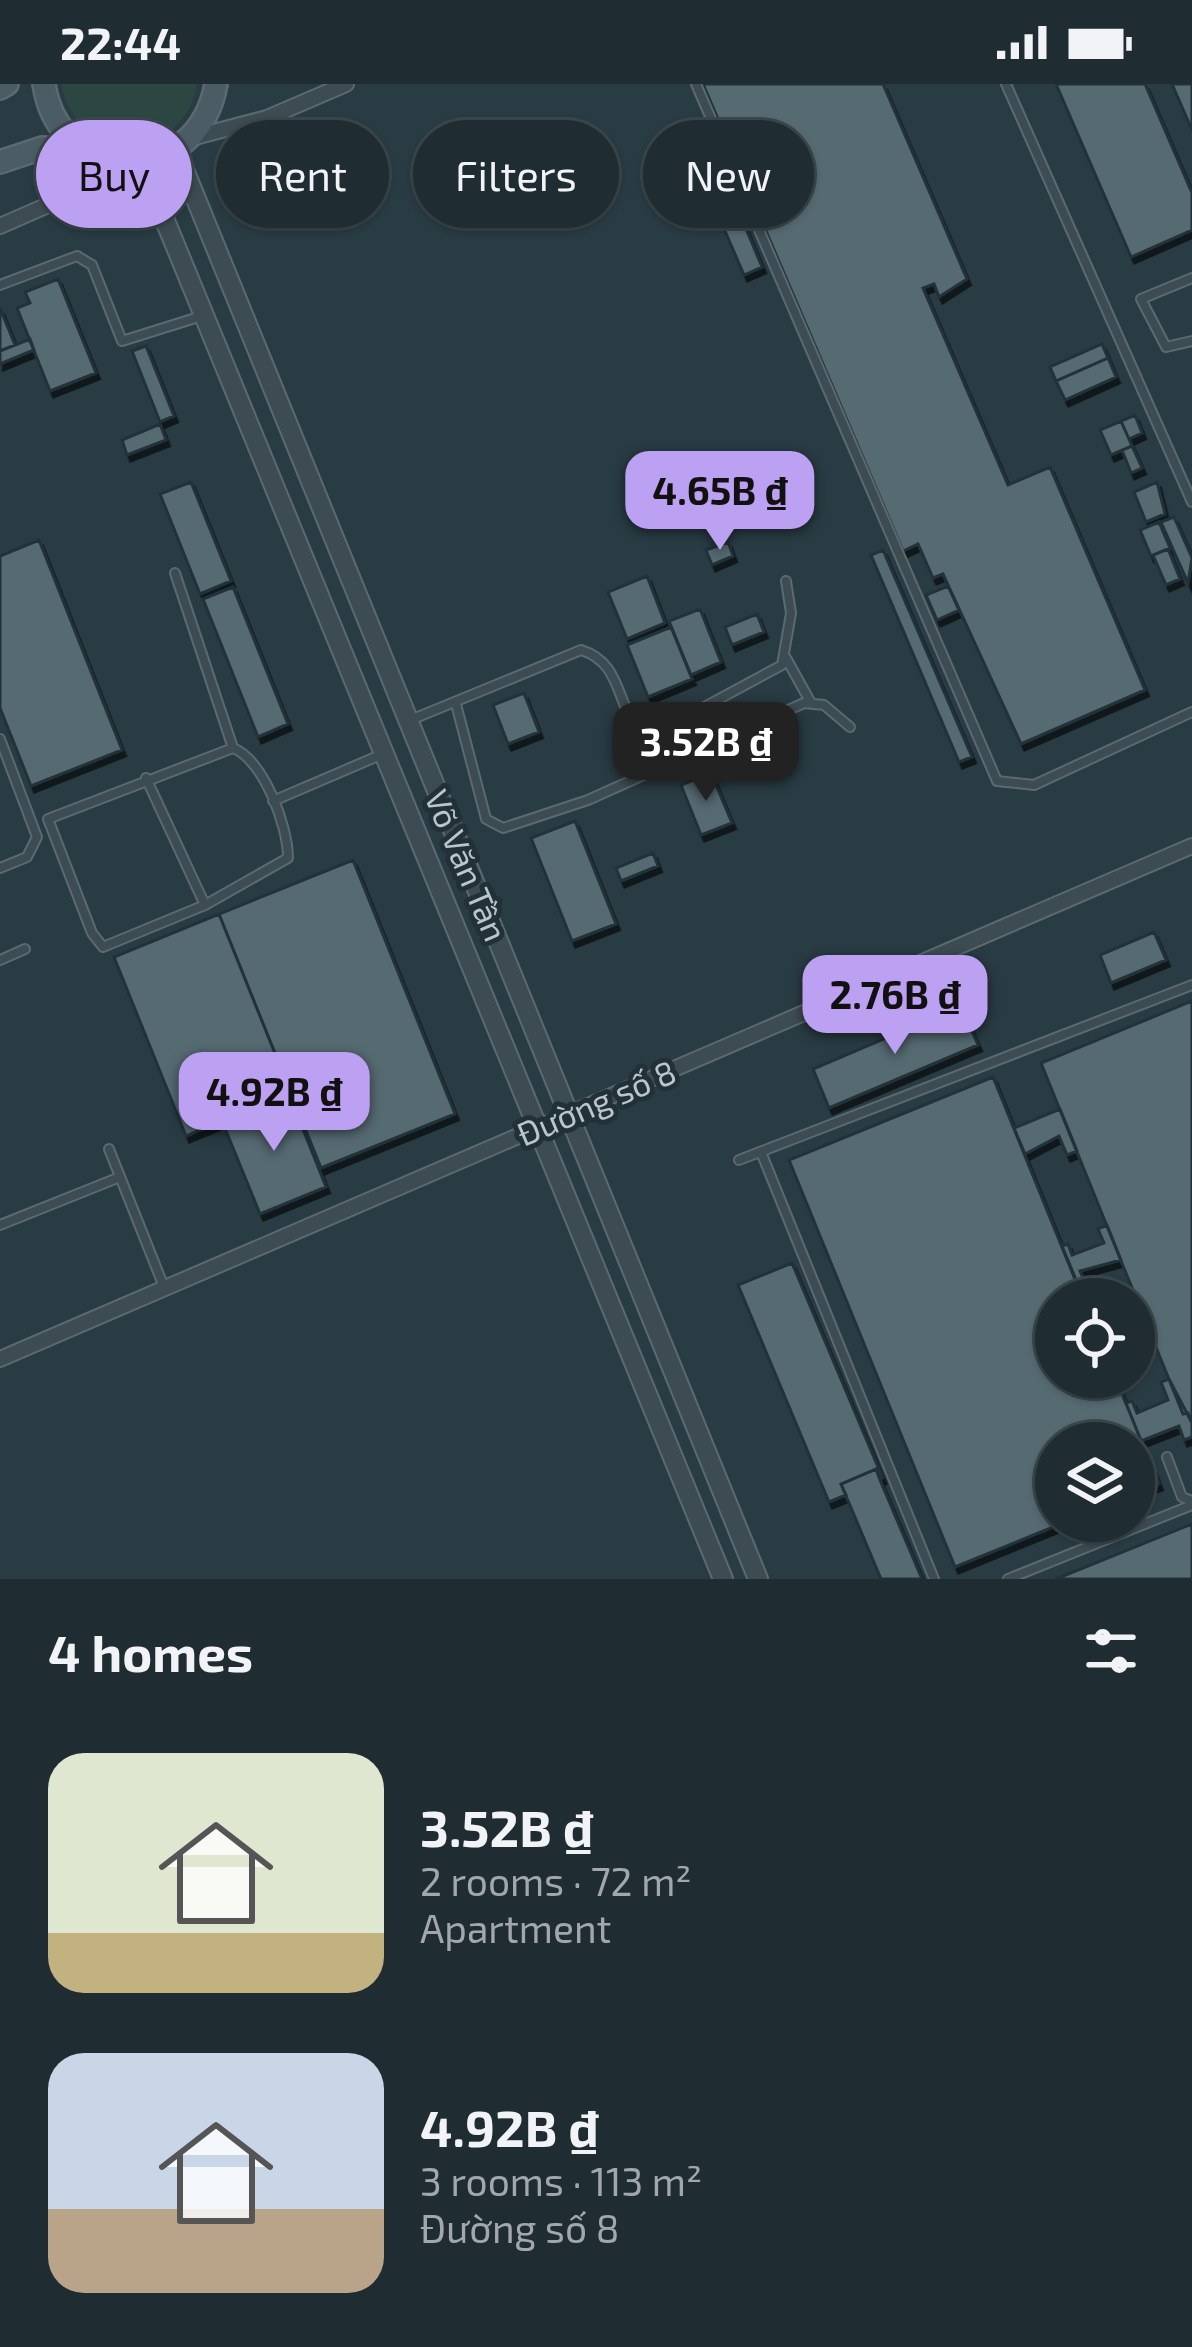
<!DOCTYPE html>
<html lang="en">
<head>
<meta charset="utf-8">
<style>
	:root { --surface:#1f2c32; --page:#2c383e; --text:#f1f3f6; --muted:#a1a7ac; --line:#3c484d; --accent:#bca0f2 }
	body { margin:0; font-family:"Exo 2",sans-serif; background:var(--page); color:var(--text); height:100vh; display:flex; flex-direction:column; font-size:45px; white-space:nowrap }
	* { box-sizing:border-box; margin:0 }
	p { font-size:39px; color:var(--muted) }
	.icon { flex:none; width:66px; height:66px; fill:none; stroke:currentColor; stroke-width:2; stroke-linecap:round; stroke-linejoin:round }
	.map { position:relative; height:1495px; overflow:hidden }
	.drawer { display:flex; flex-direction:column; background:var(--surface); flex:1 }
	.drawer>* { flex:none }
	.hud { position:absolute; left:36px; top:36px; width:1122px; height:108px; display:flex; gap:24px }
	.tools { position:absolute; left:1035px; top:1194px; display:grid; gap:24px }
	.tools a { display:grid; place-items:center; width:120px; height:120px; border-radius:50%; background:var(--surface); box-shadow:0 3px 9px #0004,0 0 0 3px var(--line); font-size:60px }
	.price { position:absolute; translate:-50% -102px; padding:0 27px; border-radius:24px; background:var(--accent); color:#111; font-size:39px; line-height:78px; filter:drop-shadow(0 3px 6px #0008) }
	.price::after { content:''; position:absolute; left:50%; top:72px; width:36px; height:27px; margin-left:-18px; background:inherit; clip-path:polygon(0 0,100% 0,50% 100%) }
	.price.current { background:#222; color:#fff }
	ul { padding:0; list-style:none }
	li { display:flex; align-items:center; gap:36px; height:300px; padding:0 48px }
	li span { display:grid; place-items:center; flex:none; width:336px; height:240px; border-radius:36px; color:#555 }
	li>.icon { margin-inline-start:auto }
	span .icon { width:144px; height:144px; fill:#fffc; stroke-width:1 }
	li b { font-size:51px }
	h2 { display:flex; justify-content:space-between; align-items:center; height:144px; padding:0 48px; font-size:51px }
	.tag { padding:0 42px; border-radius:54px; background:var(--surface); box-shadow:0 3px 9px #0004,0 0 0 3px var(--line); font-size:42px; line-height:108px }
	.tag.current { background:var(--accent); color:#111 }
	.status { display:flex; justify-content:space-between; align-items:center; height:84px; padding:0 60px; background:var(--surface); direction:ltr }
	.status svg { height:33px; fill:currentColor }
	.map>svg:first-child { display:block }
	.green { fill:#2c4641 }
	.building { fill:#576a72; stroke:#24333a; stroke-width:3; filter:url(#shadow) }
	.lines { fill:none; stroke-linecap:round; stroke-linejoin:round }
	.service-casing { stroke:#5b6970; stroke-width:12 }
	.minor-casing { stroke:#5b6970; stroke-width:18 }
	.tertiary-casing { stroke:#5b6970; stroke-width:22 }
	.secondary-casing { stroke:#5b6970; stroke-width:26 }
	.service { stroke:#3d4c53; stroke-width:8 }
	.minor { stroke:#3d4c53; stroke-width:14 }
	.tertiary { stroke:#3d4c53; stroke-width:18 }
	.secondary { stroke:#4b5c65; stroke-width:21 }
	.labels { text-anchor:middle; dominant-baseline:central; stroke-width:10; stroke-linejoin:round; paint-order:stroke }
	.street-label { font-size:33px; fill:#bac6cc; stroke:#223138 }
</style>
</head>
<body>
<div class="status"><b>22:44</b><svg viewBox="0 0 49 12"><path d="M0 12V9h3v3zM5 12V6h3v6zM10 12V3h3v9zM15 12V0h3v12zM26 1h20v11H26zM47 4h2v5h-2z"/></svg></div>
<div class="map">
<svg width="1192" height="1495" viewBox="0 0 1192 1495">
	<defs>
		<filter id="shadow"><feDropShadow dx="3.5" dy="6" stdDeviation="0" flood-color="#0009"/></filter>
	</defs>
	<rect width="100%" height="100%" fill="#293b43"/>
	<!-- green -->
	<path class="green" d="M61 0H197C185 80 75 77 61 0Z"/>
	<!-- building -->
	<path class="building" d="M703 0H883L967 195 939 213 934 200 923 204 1008 401 1050 383 1145 606 1021 660 943 490 933 494 918 460 903 467Z
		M1056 0H1145L1192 109V146L1131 173Z
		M1172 0H1192V46Z
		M734 116 762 183 744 191 715 124Z
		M58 195 96 289 50 307 17 224 30 219 25 208Z
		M0 224 15 261 0 267Z
		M30 255 34 266 0 280V267Z
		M1102 260 1108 274 1056 297 1050 283Z
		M146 262 174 332 160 338 132 267Z
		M1108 274 1116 293 1065 316 1056 297Z
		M1135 331 1142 349 1129 355 1121 337Z
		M1121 337 1132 362 1111 371 1100 346Z
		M160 340 166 356 127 371 122 356Z
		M1132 362 1142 384 1131 389 1122 366Z
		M191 398 231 497 200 510 160 410Z
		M1157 398 1165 430 1146 438 1134 408Z
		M1174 433 1192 474 1188 499 1161 438Z
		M1159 438 1170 464 1151 472 1140 446Z
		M39 456 122 666 31 702 0 624V472Z
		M728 458 733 472 712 481 706 466Z
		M1168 465 1180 495 1166 501 1153 471Z
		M883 466 972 673 959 678 871 471Z
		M647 492 665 539 627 555 608 508Z
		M948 502 959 526 937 536 926 511Z
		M233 503 288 640 258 653 203 515Z
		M700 525 721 578 691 591 669 537Z
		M757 530 764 548 732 561 725 543Z
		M671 543 692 595 648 613 627 561Z
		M524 609 539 648 508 660 493 621Z
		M711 689 732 739 701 751 681 701Z
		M575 737 616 840 572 857 531 754Z
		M653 769 658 782 621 797 616 784Z
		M353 776 455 1030 321 1084 219 830Z
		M219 830 291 1009 186 1052 114 873Z
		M1154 848 1166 876 1111 899 1100 871Z
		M1192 917V1339L1188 1329 1183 1330 1041 979Z
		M961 922 978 961 829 1024 813 985Z
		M993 993 1083 1215H1056V1293H1115L1159 1400 1134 1410V1359H1056V1437H1068L955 1483 789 1076Z
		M289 1010 326 1103 260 1130 222 1037Z
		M1060 1025 1077 1067 1067 1071 1059 1052 1025 1070 1014 1044Z
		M1107 1141 1121 1176 1080 1187 1086 1200 1079 1203 1062 1162 1068 1160 1072 1171 1104 1159 1098 1145Z
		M792 1179 883 1395 876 1385 841 1400 846 1411 829 1418 738 1201Z
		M1169 1295 1192 1339V1353L1184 1356 1179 1342 1141 1357 1126 1319 1132 1317 1137 1329 1168 1316 1161 1298Z
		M876 1385 880 1396 922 1495H881L841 1400Z
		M1192 1440V1495H1056Z"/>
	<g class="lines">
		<defs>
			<path id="service" d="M696 0 997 697 1034 701 1192 628
				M1006 0 1192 418
				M1192 194 1141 215 1166 263 1192 257
				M0 201 77 172 92 181 122 257 205 231
				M175 489 233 664C264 677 288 742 288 774L205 821 103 863 92 849 48 735 233 664
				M786 574 811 619
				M456 620 486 735 503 744 588 716 804 619 824 621 850 643
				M408 637 581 566C623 579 615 621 641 648L656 649 782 581 791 529 786 497
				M0 655 37 753 27 773 0 784
				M146 694 205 821
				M273 717 385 669
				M0 876 25 865
				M109 1065 164 1203
				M761 1068 934 1495
				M739 1076 1192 901
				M0 1141 120 1093
				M1167 1373 1182 1413 1192 1417
				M1008 1495 1192 1421"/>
			<path id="minor" d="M191 54 267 34 346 0
				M0 142 87 104 113 77
				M0 1275 1192 762"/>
			<path id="tertiary" d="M176 66 758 1495
				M141 78 723 1495"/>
			<path id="secondary" d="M44 0C59 103 198 104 216 0
				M0 4 7 0
				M0 78 42 64 84 66"/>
		</defs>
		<!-- service casing -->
		<use href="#service" class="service-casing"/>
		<!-- minor casing -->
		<use href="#minor" class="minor-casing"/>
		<!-- tertiary casing -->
		<use href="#tertiary" class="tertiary-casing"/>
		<!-- secondary casing -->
		<use href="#secondary" class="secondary-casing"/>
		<!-- service -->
		<use href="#service" class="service"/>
		<!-- minor -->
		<use href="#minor" class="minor"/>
		<!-- tertiary -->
		<use href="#tertiary" class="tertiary"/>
		<!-- secondary -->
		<use href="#secondary" class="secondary"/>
	</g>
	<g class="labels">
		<!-- street labels -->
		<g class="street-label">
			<text transform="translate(467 781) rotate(67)">Võ Văn Tần</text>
			<text transform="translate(596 1018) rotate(-23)">Đường số 8</text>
		</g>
	</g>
</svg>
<div class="tools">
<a><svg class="icon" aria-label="locate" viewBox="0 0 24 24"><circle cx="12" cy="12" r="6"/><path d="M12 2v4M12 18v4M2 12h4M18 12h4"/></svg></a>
<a><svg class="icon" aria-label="layers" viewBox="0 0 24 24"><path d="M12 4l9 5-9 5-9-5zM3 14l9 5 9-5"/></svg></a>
</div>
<b class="price" style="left:720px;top:469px">4.65B ₫</b>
<b class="price current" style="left:706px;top:720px">3.52B ₫</b>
<b class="price" style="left:895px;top:973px">2.76B ₫</b>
<b class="price" style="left:274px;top:1070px">4.92B ₫</b>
<div class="hud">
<a class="tag current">Buy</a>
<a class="tag">Rent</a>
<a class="tag">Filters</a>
<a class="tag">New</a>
</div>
</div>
<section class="drawer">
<h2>4 homes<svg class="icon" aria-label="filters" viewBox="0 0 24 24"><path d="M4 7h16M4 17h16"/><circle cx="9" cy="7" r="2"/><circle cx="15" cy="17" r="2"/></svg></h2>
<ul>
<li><span style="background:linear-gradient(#dfe7d0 75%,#c2b280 0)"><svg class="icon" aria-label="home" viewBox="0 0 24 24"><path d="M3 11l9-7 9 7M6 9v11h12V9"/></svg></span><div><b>3.52B ₫</b><p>2 rooms · 72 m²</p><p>Apartment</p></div></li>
<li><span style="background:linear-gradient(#c9d6e8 65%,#b9a48a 0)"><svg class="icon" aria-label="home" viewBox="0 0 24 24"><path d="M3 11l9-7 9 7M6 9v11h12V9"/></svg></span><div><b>4.92B ₫</b><p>3 rooms · 113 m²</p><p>Đường số 8</p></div></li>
</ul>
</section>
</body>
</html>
